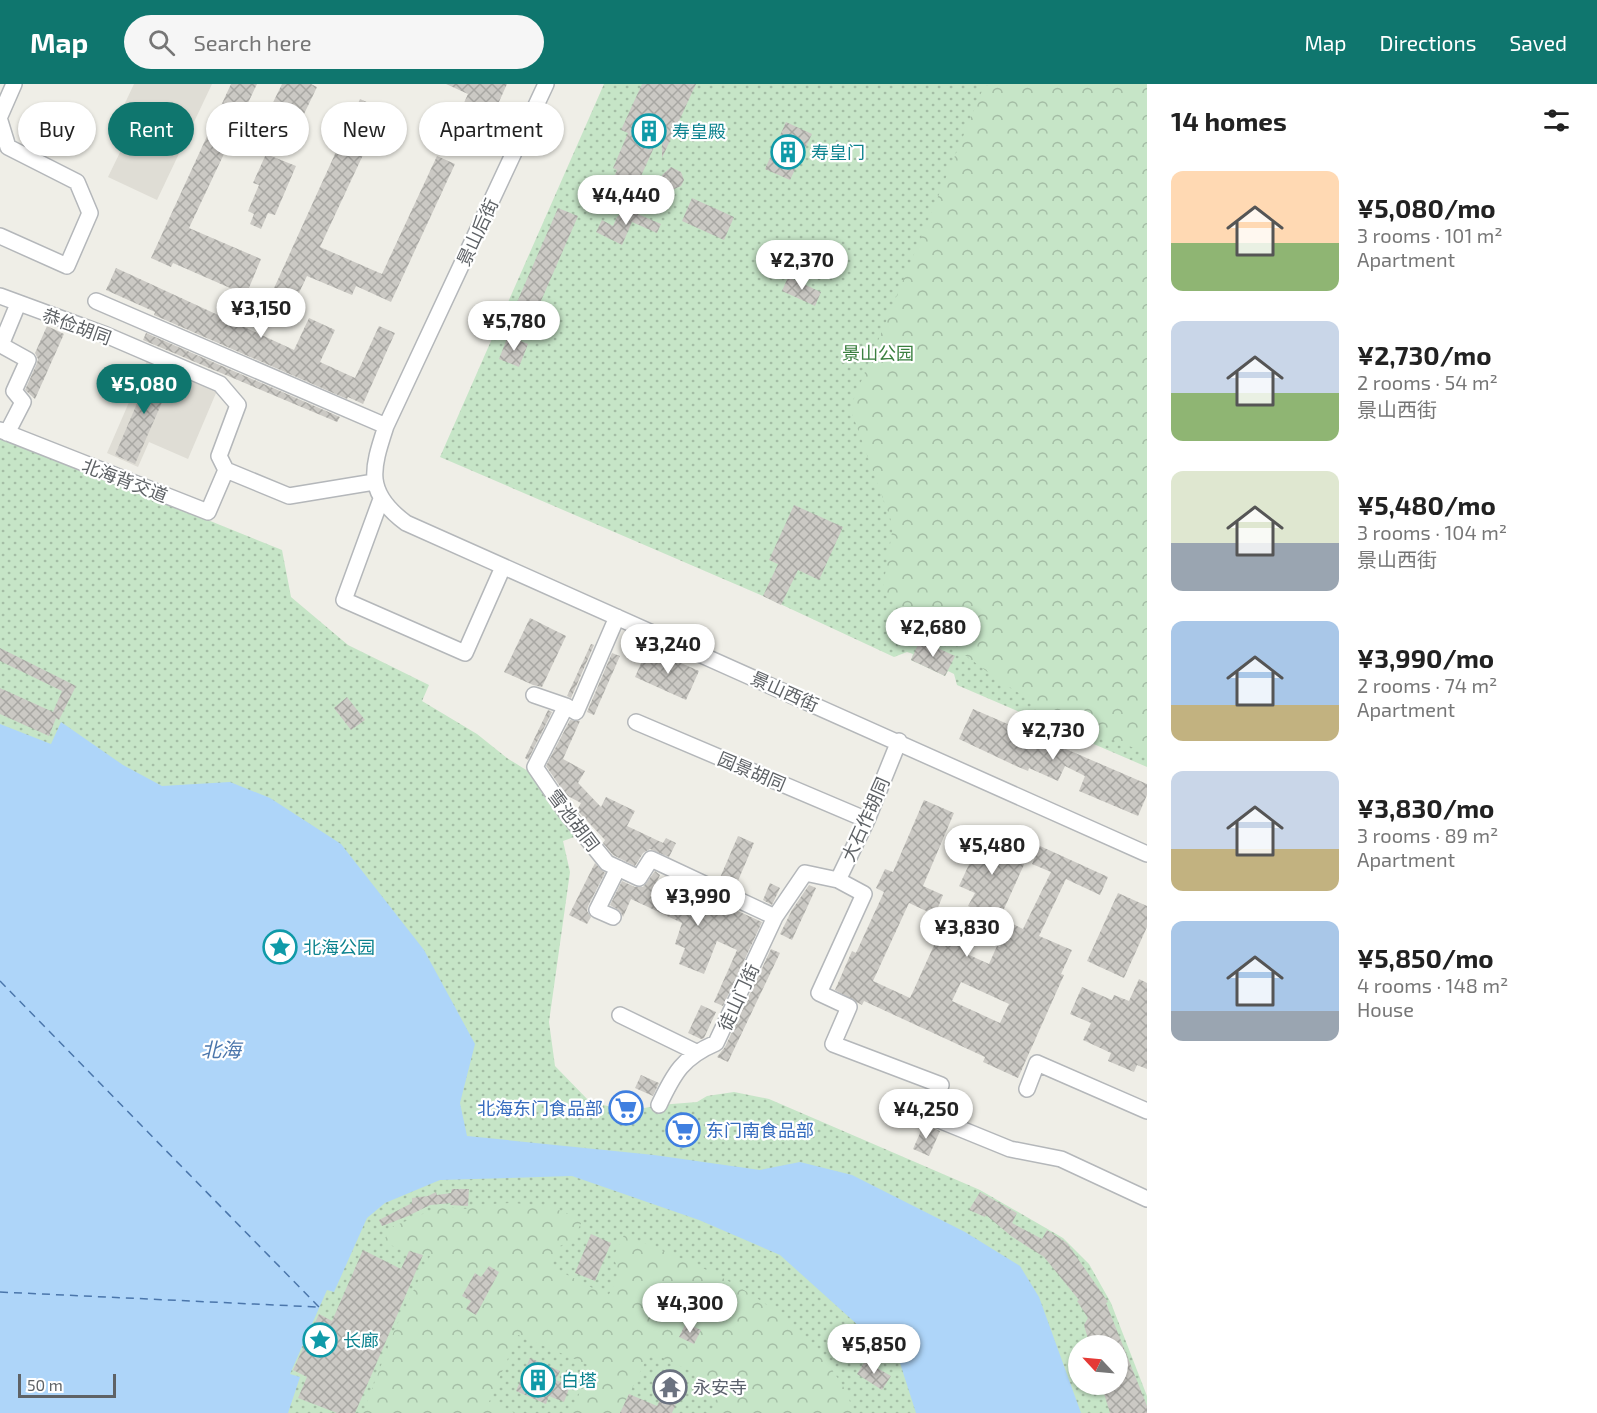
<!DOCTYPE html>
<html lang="en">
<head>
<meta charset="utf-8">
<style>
	:root { --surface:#fff; --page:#f6f6f6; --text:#222; --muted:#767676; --accent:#0f766e }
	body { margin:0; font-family:"Exo 2","Noto Sans SC",sans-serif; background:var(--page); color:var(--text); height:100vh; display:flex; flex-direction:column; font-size:22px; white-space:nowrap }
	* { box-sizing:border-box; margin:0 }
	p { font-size:20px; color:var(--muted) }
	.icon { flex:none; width:33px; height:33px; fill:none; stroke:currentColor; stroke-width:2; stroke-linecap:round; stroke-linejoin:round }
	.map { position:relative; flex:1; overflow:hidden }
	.panel { display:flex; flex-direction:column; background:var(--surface); width:450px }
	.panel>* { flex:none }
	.banner { position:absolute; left:18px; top:18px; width:570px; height:54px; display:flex; gap:12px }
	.needle { width:39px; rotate:296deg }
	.buttons { position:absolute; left:1068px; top:1251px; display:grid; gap:12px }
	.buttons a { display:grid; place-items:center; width:60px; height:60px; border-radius:50%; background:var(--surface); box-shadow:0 2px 4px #0004; font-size:30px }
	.scale { position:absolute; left:18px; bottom:15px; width:98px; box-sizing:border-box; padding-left:6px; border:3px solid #5e6266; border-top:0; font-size:16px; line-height:21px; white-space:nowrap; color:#5e6266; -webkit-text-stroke:4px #fff; paint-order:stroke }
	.price { position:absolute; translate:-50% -51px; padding:0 14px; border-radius:21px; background:#fff; color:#222; font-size:20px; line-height:39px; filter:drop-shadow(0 2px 3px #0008) }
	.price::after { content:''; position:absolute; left:50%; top:36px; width:18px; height:14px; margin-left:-9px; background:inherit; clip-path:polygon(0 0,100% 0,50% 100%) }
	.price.on { background:var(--accent); color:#fff }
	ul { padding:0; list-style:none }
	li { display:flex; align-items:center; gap:18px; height:150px; padding:0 24px }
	li span { display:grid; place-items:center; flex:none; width:168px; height:120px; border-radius:12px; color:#555 }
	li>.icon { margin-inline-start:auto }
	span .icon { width:72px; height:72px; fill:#fffc; stroke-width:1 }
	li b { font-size:26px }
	h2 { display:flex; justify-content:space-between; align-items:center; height:72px; padding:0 24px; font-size:26px }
	.tag { padding:0 21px; border-radius:27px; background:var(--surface); box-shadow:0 2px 4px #0004; font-size:21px; line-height:54px }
	.tag.on { background:var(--accent); color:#fff }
	header { display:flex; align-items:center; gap:36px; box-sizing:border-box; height:84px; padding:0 30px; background:var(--accent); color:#fff }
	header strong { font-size:28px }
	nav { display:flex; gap:33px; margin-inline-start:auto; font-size:21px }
	.search { width:420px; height:54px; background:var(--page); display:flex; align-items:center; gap:15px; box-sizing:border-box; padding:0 21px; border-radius:33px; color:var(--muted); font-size:22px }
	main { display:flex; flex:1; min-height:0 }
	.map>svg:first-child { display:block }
	.education { fill:#dfddd5 }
	.grass { fill:url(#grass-dots); fill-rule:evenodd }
	.forest { fill:url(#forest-crowns) }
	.water { fill:#aed5f9 }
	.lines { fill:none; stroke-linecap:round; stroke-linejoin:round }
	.ferry { stroke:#4b76ab; stroke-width:1.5; stroke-dasharray:8 6; stroke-linecap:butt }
	.building { fill:url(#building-cross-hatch); fill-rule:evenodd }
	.minor-casing { stroke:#b4b7ba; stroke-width:18 }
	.minor { stroke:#fff; stroke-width:15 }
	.labels { text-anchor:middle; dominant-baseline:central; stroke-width:4.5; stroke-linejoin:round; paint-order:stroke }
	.culture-label { font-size:18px; fill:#0d838f; stroke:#fff; text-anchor:start }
	.street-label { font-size:18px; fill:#5e6266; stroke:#fff }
	.park-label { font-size:18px; fill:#3b8040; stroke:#fff }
	.shop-label { font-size:18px; fill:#366cbe; stroke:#fff; text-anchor:end }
	.worship-label { font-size:18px; fill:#5b616d; stroke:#fff; text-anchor:start }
	.water-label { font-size:20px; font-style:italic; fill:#4b76ab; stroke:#fff }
</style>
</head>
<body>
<header>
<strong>Map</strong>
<div class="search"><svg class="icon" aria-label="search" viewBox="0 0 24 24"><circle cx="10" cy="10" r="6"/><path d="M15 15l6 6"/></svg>Search here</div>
<nav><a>Map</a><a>Directions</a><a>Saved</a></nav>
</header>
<main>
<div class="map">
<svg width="1147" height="1329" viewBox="0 0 1147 1329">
	<defs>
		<pattern id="grass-dots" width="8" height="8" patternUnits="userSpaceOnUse" patternTransform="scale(1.5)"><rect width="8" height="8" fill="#c6e5c7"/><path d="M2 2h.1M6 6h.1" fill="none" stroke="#a4bda5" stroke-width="1.8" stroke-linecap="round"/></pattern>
		<pattern id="forest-crowns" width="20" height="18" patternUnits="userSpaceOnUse" patternTransform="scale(1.5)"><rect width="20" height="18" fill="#c6e5c7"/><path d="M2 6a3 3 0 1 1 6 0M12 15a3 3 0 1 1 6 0" fill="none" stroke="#a4bda5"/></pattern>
		<pattern id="building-cross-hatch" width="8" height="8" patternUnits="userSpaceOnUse" patternTransform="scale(1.5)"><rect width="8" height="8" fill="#cbc9c4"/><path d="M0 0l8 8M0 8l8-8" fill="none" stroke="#a8a7a3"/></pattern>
	</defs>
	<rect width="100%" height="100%" fill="#efeee7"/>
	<!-- education -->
	<path class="education" d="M134 0H212L157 116 108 93 125 58 110 51Z
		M149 272 219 302 188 375 149 358 138 383 107 369Z"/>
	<!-- grass -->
	<path class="grass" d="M604 0H1147V683L957 601 954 590 948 587 945 592 911 576 913 570 907 568 894 573 763 512 440 373Z
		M0 352 282 466 291 513 348 561 429 601 422 617 477 650 507 674 531 689 577 752 563 757 570 788 549 938 555 982 590 1018 630 1027 659 1021 697 1018 707 1012 734 1008 769 1015 980 1106 1063 1154 1089 1180 1111 1219 1147 1312V1329H0ZM1078 1262H1118V1300H1078Z"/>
	<!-- forest -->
	<path class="forest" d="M1004 0H1147V669L1059 635 997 595 882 509 893 442 850 324 984 2Z
		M512 1119 547 1122 583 1135 573 1156 560 1162 550 1182 608 1212 620 1190 613 1173 624 1151C710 1185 786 1215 839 1296 846 1305 850 1318 854 1329H710L720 1309 695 1297 697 1290 650 1268 620 1329H571L591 1282 518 1251 489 1318 515 1329H363L394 1247 430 1172 382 1159 392 1143 439 1123 468 1125 475 1121Z"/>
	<!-- water -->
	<path class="water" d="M61 638 123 681 162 702 230 698 270 714 341 760 424 866 475 960 460 1019 467 1052 654 1071 760 1086 800 1078 852 1091 965 1148 1020 1182 1039 1213 1081 1329H916L900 1279 780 1171 699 1136 572 1092 440 1096 385 1119 367 1134 334 1208 327 1206 290 1290 300 1293 288 1329H0V640L51 660Z"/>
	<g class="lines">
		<!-- ferry -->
		<path class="ferry" d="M0 897 319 1223
			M0 1208 317 1223"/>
	</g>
	<!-- building -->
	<path class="building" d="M231 0H257L189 144 261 175 246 211 173 179 171 183 151 174Z
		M282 0H311L317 3 292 55 262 41Z
		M446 0H507L481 58 452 45 468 10Z
		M642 0H696L662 74V46L631 114 609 104 617 86 613 84 628 49 621 46Z
		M360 15 384 26 320 163 382 190 437 72 455 80 391 218 356 202 352 211 307 192 287 234 265 224Z
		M786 38 812 50 790 96 765 85Z
		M266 70 296 82 275 131 268 129 261 145 250 140 254 130 248 127 259 101 253 99Z
		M671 83 681 88 684 96 681 102 672 106 662 101V91Z
		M692 114 734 133 724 156 682 137Z
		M558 124 578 132 534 233 514 225Z
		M626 125 661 140 657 149 632 138 622 161 596 148 602 136 613 142 617 133Z
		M767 165 780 171 773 184 760 178Z
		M116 184 294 266 309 234 335 246 320 278 355 294 379 242 395 249 363 320 348 313 347 315 154 231 155 228 106 206Z
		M788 193 821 208 815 222 782 207Z
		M47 242 64 250 35 315 25 306 37 279 38 275 35 269Z
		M146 249 340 333 337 338 143 256Z
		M508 252 528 260 519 283 499 275Z
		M153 282 174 291 135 380 115 371Z
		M794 421 843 443 819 496 798 486 781 521 763 512 778 480 769 476Z
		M530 534 566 552 542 603 533 601 504 588Z
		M920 556 955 572 945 592 911 576Z
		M591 560 594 561 571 614 567 612Z
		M0 564 76 602 59 636 56 634 49 652 0 630V604L53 628 62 607 0 577Z
		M656 568 699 587 686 616 635 593 643 575 651 578Z
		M612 569 620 572 594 631 587 628Z
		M347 613 365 636 351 646 334 624Z
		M973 625 1147 700V711L1138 732 1079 707 1085 692 1065 682 1058 697 1029 684 1028 687 1016 682 959 655Z
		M548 626 552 628 528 676 525 674Z
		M570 636 580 637 563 675 585 687 578 699 601 723 606 713 635 727 627 742 663 759 666 754 676 759 669 773 650 765 643 769 635 782 613 771 603 759 605 756 577 726 581 719 566 711 546 682Z
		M924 716 954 729 923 802 943 811 935 831 909 819 873 897 910 914 941 846 971 859 967 870 989 880 997 862 1000 863 1011 839 1023 845 1051 788 1032 780 1040 762 1108 793 1100 811 1066 795 1039 852 1072 866 1061 890 1064 891 1018 994 983 978 985 973 864 917 862 921 835 906 852 867 856 869 884 808 876 804 885 785 893 788ZM961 898 1009 920 1000 939 952 917Z
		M986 744 998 750 994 759 1027 774 999 836 968 822 975 809 959 802Z
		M738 752 754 759 735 804 719 796Z
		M595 779 605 789 588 822 587 827 591 833 587 840 569 831Z
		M655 787 660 791 650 812 670 822 680 801 762 838 723 922 714 918 737 866 717 857 704 890 679 880 685 864 675 860 682 839 631 815 623 833 620 827 610 821 622 797 635 803H643Z
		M770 799 780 804 772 821 763 816Z
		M809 801 816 804 792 856 780 850 792 826Z
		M1118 809 1147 822V843L1124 894 1087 877Z
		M771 865 780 869 728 978 717 973 725 963Z
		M1139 895 1147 899V985L1137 981 1134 988 1108 977 1111 969 1083 956 1091 939 1070 930 1082 903 1112 916 1114 911 1129 917Z
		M701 921 716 928 704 954 701 955 688 949Z
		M641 991 659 999 653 1012 635 1004Z
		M924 1040 940 1047 929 1072 913 1065Z
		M452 1105H469L468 1122 450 1121 451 1119 430 1121 408 1132 382 1142 379 1136 412 1119V1114L428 1112 436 1108 437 1111 451 1109Z
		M980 1108 1017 1129 1012 1139 1042 1155 1047 1146 1067 1159 1108 1218 1106 1219 1147 1322V1329H1110L1101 1300H1118V1262H1090L1084 1241 1088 1234 1077 1217 1079 1216 1044 1173 1011 1152 986 1131 985 1133 969 1126Z
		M591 1150 611 1159 595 1197 575 1189Z
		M363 1166 401 1185 409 1167 423 1171 355 1329H337L298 1314 307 1293 293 1286 319 1230 332 1237Z
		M489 1182 499 1188 476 1231 466 1225 471 1217 462 1212 475 1189 481 1193Z
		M686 1239 701 1246 694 1260 679 1253Z
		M530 1274 560 1287 556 1296 570 1302 564 1318 549 1312 546 1320 516 1307Z
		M865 1277 891 1292 882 1306 857 1290Z
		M673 1289 687 1296 672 1329H620L629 1310 657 1322Z"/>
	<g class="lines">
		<defs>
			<path id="minor" d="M546 0 386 342C372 385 364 408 406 439L1147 770
				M0 32 14 0
				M0 37 8 63 77 98 90 129 67 182 0 152
				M0 212 106 251 220 300 238 321 219 372 226 386 289 412 374 398
				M96 217 386 342
				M0 346 208 428 226 386
				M7 349 23 318 14 307 28 276 1 261 18 220
				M381 415 344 516 465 569 503 483
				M617 533 576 628 566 622 535 683 565 727 607 779 639 794 651 775 775 833
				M534 611 566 622
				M636 638 867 736
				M899 657 867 736 838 796 864 810 819 909 849 923 833 960 941 1001 929 1032 1010 1065 1061 1075 1147 1115
				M613 833 597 826 618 784
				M620 931 696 968
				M1027 1005 1037 979 1147 1027
				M659 1021C674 989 683 973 716 959L775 833 805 789 838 796"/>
		</defs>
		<!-- minor casing -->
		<use href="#minor" class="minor-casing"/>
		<!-- minor -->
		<use href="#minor" class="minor"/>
	</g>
	<!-- icons -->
	<defs>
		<symbol id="building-ring" viewBox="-11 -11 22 22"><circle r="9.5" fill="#fff" stroke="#0f9aa8" stroke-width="1.5"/><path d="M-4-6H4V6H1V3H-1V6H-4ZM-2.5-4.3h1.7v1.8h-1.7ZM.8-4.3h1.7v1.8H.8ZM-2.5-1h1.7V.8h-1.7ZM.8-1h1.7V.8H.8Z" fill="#0f9aa8"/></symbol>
		<symbol id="sight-ring" viewBox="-11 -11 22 22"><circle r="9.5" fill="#fff" stroke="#0f9aa8" stroke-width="1.5"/><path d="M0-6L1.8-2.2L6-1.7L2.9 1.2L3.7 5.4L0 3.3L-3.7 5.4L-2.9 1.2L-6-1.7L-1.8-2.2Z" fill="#0f9aa8"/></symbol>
		<symbol id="supermarket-ring" viewBox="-11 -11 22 22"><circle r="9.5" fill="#fff" stroke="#3f7fe0" stroke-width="1.5"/><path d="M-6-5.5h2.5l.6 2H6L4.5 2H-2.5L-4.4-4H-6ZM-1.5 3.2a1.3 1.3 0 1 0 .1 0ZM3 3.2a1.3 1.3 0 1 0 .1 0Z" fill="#3f7fe0"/></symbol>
		<symbol id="temple-ring" viewBox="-11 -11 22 22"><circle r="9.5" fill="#fff" stroke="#6b7280" stroke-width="1.5"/><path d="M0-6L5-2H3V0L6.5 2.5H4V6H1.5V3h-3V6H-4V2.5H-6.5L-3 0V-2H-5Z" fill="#6b7280"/></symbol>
	</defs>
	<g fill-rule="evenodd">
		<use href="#building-ring" x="630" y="28" width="38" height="38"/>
		<use href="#building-ring" x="769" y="49" width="38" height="38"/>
		<use href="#sight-ring" x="261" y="844" width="38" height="38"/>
		<use href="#supermarket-ring" x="607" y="1005" width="38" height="38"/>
		<use href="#supermarket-ring" x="664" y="1027" width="38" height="38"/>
		<use href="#sight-ring" x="301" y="1237" width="38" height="38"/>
		<use href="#building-ring" x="519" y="1277" width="38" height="38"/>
		<use href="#temple-ring" x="651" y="1284" width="38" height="38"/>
	</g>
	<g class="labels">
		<!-- culture labels -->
		<g class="culture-label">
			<text x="672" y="47">寿皇殿</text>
			<text x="811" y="68">寿皇门</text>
			<text x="303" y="863">北海公园</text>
			<text x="343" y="1256">长廊</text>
			<text x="561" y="1296">白塔</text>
		</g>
		<!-- street labels -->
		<g class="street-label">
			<text transform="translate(477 148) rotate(-65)">景山后街</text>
			<text transform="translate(77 242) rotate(20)">恭俭胡同</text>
			<text transform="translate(125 396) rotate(21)">北海背交道</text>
			<text transform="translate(785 607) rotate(24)">景山西街</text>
			<text transform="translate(752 687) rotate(23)">园景胡同</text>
			<text transform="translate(865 735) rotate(-66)">大石作胡同</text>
			<text transform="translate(574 736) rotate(53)">雪池胡同</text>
			<text transform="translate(738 913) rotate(-65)">徒山门街</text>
		</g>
		<!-- park labels -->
		<g class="park-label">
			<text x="878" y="269">景山公园</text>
		</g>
		<!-- shop labels -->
		<g class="shop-label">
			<text x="603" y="1024">北海东门食品部</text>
			<text x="706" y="1046" text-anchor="start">东门南食品部</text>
		</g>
		<!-- worship labels -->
		<g class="worship-label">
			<text x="693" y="1303">永安寺</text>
		</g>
		<!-- water labels -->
		<g class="water-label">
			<text x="221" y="965">北海</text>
		</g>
	</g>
</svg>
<div class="buttons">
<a><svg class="needle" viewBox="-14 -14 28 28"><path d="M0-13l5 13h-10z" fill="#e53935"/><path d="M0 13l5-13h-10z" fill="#767676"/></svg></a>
</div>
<div class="scale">50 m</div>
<b class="price" style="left:626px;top:142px">¥4,440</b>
<b class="price" style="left:802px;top:207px">¥2,370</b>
<b class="price" style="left:261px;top:255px">¥3,150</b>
<b class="price" style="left:514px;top:268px">¥5,780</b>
<b class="price on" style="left:144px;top:331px">¥5,080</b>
<b class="price" style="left:933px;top:574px">¥2,680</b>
<b class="price" style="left:668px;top:591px">¥3,240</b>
<b class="price" style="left:1053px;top:677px">¥2,730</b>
<b class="price" style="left:992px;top:792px">¥5,480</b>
<b class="price" style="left:698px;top:843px">¥3,990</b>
<b class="price" style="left:967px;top:874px">¥3,830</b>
<b class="price" style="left:926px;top:1056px">¥4,250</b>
<b class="price" style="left:690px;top:1250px">¥4,300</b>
<b class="price" style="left:874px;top:1291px">¥5,850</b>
<div class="banner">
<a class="tag">Buy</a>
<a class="tag on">Rent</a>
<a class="tag">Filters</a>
<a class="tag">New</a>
<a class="tag">Apartment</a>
</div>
</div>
<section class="panel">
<h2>14 homes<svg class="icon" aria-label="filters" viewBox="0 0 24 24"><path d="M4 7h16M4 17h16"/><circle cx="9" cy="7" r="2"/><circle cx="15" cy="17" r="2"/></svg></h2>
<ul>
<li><span style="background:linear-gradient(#ffd9b3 60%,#8fb573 0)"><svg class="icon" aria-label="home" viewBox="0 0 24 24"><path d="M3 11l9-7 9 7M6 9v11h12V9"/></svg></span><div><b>¥5,080/mo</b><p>3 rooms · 101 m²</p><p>Apartment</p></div></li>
<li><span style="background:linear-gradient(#c9d6e8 60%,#8fb573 0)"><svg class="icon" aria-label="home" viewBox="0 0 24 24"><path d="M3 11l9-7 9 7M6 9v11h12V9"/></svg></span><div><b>¥2,730/mo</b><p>2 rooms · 54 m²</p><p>景山西街</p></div></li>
<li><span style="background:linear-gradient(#dfe7d0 60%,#9aa5b1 0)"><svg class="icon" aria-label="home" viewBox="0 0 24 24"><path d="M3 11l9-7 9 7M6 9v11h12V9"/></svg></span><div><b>¥5,480/mo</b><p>3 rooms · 104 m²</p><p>景山西街</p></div></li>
<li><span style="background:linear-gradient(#a9c7e8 70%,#c2b280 0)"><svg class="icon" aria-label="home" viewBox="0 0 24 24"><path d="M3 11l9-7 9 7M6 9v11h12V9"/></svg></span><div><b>¥3,990/mo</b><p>2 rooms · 74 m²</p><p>Apartment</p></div></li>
<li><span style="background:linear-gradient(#c9d6e8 65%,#c2b280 0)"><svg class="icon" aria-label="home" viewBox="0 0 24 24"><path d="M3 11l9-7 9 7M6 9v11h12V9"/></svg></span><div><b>¥3,830/mo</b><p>3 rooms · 89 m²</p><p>Apartment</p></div></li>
<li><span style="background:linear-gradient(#a9c7e8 75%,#9aa5b1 0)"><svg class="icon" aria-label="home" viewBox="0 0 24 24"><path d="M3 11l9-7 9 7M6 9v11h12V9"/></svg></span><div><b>¥5,850/mo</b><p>4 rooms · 148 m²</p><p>House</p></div></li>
</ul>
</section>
</main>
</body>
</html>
